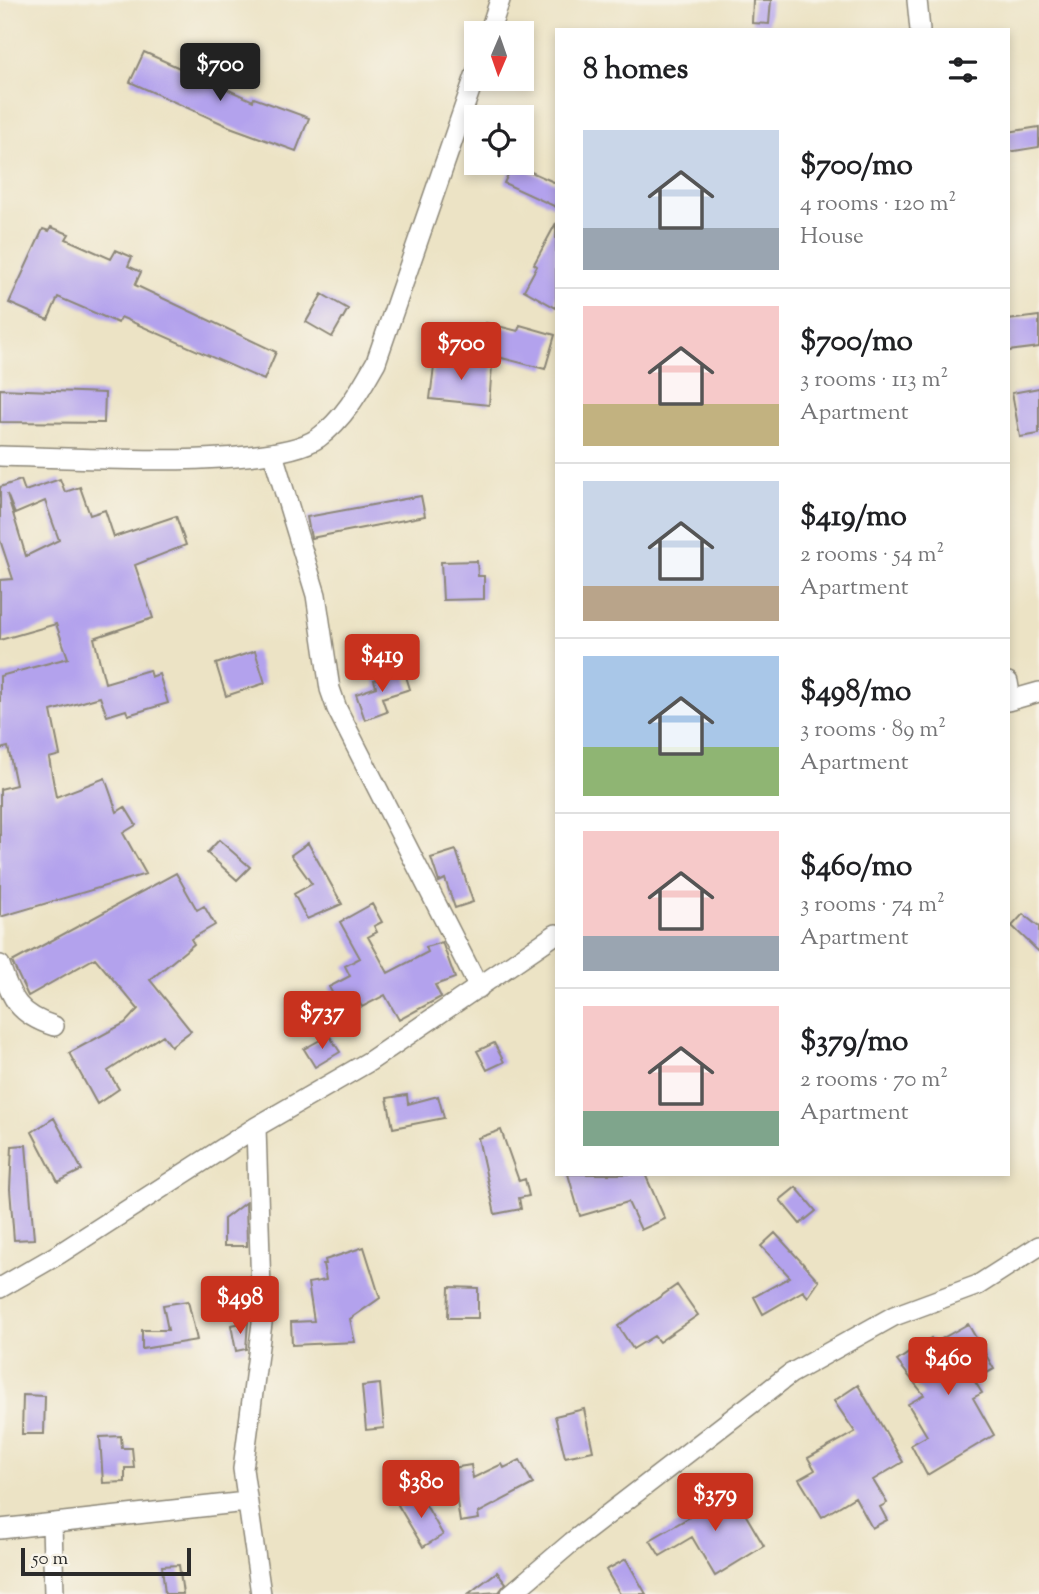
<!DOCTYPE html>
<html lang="en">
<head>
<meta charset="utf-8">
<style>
	:root { --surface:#fff; --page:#f6f6f6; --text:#202124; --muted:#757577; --line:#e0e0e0; --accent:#c8321e }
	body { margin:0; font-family:"Sorts Mill Goudy",serif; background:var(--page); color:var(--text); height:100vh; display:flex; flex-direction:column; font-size:26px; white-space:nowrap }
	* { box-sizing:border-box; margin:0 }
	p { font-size:23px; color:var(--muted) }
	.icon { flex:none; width:38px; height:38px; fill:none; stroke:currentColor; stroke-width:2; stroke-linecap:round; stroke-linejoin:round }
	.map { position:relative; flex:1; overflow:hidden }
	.sheet { position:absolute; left:555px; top:28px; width:455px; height:1148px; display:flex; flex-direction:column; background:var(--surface); border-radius:0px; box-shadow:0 4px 10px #0003 }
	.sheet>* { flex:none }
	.needle { width:46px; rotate:182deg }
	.tools { position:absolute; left:464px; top:21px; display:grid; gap:14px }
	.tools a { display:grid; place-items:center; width:70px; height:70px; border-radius:0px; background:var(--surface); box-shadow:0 4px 10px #0003; font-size:35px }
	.scale { position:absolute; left:21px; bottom:18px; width:170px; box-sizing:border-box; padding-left:7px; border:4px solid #2b2b2b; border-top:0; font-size:19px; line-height:24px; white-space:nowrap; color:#2b2b2b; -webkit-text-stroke:5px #f7f3e8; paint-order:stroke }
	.price { position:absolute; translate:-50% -60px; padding:0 16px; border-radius:7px; background:var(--accent); color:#fff; font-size:23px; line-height:46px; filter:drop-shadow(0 2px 4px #0008) }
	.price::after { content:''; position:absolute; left:50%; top:42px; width:21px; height:16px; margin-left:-10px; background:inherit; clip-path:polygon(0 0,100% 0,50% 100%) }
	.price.selected { background:#222; color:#fff }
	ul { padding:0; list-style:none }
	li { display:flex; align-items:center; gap:21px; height:175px; padding:0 28px }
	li+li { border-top:2px solid var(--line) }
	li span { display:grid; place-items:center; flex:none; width:196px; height:140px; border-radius:0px; color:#555 }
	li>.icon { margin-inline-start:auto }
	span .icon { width:84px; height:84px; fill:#fffc; stroke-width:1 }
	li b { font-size:30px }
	h2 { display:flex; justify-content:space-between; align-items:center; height:84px; padding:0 28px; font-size:30px }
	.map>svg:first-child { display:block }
	.building { fill:#b3a2ed; fill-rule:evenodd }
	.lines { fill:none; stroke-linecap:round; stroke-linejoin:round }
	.minor-casing { stroke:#8c8778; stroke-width:22 }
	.minor { stroke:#fff; stroke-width:19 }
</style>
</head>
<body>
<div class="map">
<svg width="1039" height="1594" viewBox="0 0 1039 1594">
	<rect width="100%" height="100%" fill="#f7f3e8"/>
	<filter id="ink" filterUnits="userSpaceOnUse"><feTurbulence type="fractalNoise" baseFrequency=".0143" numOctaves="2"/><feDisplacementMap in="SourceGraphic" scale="14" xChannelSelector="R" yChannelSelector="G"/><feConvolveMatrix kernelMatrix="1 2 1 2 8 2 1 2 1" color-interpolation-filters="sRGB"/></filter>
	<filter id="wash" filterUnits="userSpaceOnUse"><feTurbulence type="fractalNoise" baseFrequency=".00686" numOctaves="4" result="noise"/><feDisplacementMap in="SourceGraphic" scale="28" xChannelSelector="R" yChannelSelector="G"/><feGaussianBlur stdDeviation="1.57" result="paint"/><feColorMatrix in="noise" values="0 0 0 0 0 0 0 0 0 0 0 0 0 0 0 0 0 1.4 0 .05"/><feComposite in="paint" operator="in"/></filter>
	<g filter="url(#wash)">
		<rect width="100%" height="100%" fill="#ece3c5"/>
		<g id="blocks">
			<!-- building -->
			<path class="building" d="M753 0H771L769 24 752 23Z
				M144 52 253 101 254 98 309 118 296 151 230 127 130 82Z
				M1039 127V147L1008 152V132Z
				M513 164 556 183V207L504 183Z
				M556 223V308L524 290 537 266 534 264Z
				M51 227 69 234 66 239 111 259 116 250 132 257 128 266 141 272 135 285 276 352 264 380 121 317 118 323 58 297 48 320 9 303 43 229 49 231Z
				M322 294 348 309 332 337 306 322Z
				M1039 316V347L1008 351V320Z
				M486 323 518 331 520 325 555 335 545 369 478 352Z
				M435 358 492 365 489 405 430 399Z
				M1039 388V434L1020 437 1012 393Z
				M0 389 105 393 104 423 0 422Z
				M60 479 65 492 80 487 90 515 105 510 114 537 176 516 186 545 135 565 153 618 94 638 105 683 149 670 151 677 159 674 168 703 128 715 126 710 107 716 100 697 51 711 60 755 49 758 56 797 105 778 117 812 125 807 136 825 123 833 146 874 0 917V789L16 785 8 747 0 749V676L68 658 56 624 0 640V580L13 579 0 540V487L21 480 25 491ZM7 494 15 514 45 501 59 540 26 556Z
				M421 496 425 516 311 538 307 517Z
				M477 561 478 576H484V599L443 600 441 562Z
				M255 651 265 683 226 696 216 664Z
				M404 670 410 689 382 698 387 712 365 720 356 694 376 687 374 680Z
				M219 840 250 867 237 880 207 853Z
				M308 843 342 904 307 919 294 894 312 884 291 855Z
				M456 850 473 902 455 908 445 879 439 882 431 858Z
				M176 873 197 910 204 906 215 925 191 939 194 944 150 980 191 1031 171 1046 163 1035 108 1071 119 1089 97 1104 69 1053 125 1023 138 1009 95 958 28 996 12 962Z
				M372 904 382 922 374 926 377 932 368 937 388 973 428 952 426 947 442 942 455 978 435 985 441 997 399 1020 385 995 362 1007 359 1002 342 1011 329 987 350 976 345 966 360 958 340 922Z
				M1023 914 1039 927V952L1012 926Z
				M329 1035 340 1052 315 1067 304 1049Z
				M494 1043 504 1062 487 1070 477 1051Z
				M407 1095 408 1104 438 1096 444 1118 393 1128 387 1098Z
				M54 1118 82 1170 58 1182 32 1132Z
				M501 1130 519 1181 525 1179 529 1196 519 1198 521 1209 495 1214 478 1138Z
				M26 1145 34 1239 14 1240 10 1189 12 1146Z
				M568 1174H645L665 1219 641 1230 628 1202 580 1216Z
				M796 1187 816 1211 800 1224 780 1200Z
				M246 1202 247 1246H224V1219Z
				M775 1233 819 1281 808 1297 803 1291 763 1314 754 1297 790 1277 761 1246Z
				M364 1247 380 1298 350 1319 355 1342 292 1345 291 1322 314 1321 308 1283 326 1280 323 1264H326L325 1260Z
				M677 1285 698 1315 659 1342 654 1336 633 1349 618 1326Z
				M449 1287 478 1288V1318H448Z
				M188 1301 197 1340 142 1349V1330H168L163 1305Z
				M248 1322 246 1349 236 1351 231 1325Z
				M968 1324 994 1369 974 1380 982 1393 973 1398 994 1435 927 1475 911 1445 927 1436 908 1404 924 1395 897 1361 931 1338 934 1343Z
				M380 1384 384 1428 366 1430 362 1386Z
				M858 1385 903 1462 873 1480 887 1503 880 1507 887 1520 872 1528 855 1497 822 1517 799 1479 815 1470 808 1458 855 1432 834 1401Z
				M23 1395 45 1396 44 1434H22Z
				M584 1409 593 1451 565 1457 555 1416Z
				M121 1436 122 1448H132L134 1468H125V1482L103 1483 100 1437Z
				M520 1460 533 1484 478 1513 479 1519 460 1522 452 1468 471 1465 473 1478 502 1464 504 1468Z
				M728 1485 764 1546 715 1576 692 1537 660 1556 650 1540 709 1506 704 1498Z
				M419 1493 443 1535 423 1547 398 1505Z
				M626 1559 646 1594H620L606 1570Z
				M179 1565 183 1594H165L162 1566Z
				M497 1572 506 1583 499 1592 468 1594Z"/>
		</g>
	</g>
	<g filter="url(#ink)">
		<use href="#blocks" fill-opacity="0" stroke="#8c8778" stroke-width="2"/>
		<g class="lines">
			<defs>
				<path id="minor" d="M917 0 920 30
					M489 33 500 0
					M273 454 316 595 330 689 337 709 479 988
					M0 456C65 457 271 471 318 438 345 418 360 390 376 362L476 73
					M1008 682 1011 700
					M1008 701 1039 692
					M0 965C11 999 19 1015 54 1026
					M256 1127 262 1323 243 1469 261 1594
					M0 1288 59 1254 256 1127 370 1061 556 934
					M52 1525 54 1594
					M0 1529 246 1502
					M511 1594 572 1542 790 1374 894 1316 978 1285 1039 1246"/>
			</defs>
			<!-- minor casing -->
			<use href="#minor" class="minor-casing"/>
			<!-- minor -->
			<use href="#minor" class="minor"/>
		</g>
	</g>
</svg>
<div class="tools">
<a><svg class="needle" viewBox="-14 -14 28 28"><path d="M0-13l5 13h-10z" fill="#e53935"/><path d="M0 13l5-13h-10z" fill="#757577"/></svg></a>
<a><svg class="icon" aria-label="locate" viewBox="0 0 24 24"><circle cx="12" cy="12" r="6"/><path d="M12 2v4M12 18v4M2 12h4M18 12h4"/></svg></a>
</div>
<div class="scale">50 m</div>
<b class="price selected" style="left:220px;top:103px">$700</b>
<b class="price" style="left:461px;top:382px">$700</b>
<b class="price" style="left:382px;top:694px">$419</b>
<b class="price" style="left:322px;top:1051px">$737</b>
<b class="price" style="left:240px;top:1336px">$498</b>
<b class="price" style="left:948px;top:1397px">$460</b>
<b class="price" style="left:421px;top:1520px">$380</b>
<b class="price" style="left:715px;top:1533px">$379</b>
<section class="sheet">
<h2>8 homes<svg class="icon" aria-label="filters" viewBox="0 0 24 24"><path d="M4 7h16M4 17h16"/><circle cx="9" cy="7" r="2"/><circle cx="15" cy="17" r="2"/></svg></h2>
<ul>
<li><span style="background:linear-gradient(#c9d6e8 70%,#9aa5b1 0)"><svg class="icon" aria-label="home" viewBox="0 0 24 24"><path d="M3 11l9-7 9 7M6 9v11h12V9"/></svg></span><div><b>$700/mo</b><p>4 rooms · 120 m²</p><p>House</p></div></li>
<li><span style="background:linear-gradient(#f6c9c9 70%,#c2b280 0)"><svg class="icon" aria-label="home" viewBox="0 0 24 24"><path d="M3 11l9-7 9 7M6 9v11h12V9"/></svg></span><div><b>$700/mo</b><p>3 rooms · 113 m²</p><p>Apartment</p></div></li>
<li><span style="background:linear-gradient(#c9d6e8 75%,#b9a48a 0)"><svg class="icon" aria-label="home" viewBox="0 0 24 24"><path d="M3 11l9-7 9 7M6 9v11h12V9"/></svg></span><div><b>$419/mo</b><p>2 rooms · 54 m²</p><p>Apartment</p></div></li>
<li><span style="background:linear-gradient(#a9c7e8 65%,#8fb573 0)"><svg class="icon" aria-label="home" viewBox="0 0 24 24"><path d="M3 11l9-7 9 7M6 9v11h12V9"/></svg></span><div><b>$498/mo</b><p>3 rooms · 89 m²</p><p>Apartment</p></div></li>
<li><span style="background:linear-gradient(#f6c9c9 75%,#9aa5b1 0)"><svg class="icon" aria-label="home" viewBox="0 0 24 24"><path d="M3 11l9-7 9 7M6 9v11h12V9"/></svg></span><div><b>$460/mo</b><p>3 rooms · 74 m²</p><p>Apartment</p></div></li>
<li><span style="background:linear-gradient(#f6c9c9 75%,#7fa58c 0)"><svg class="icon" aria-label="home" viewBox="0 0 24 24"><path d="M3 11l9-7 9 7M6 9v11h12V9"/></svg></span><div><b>$379/mo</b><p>2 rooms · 70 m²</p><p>Apartment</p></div></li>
</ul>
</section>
</div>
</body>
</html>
